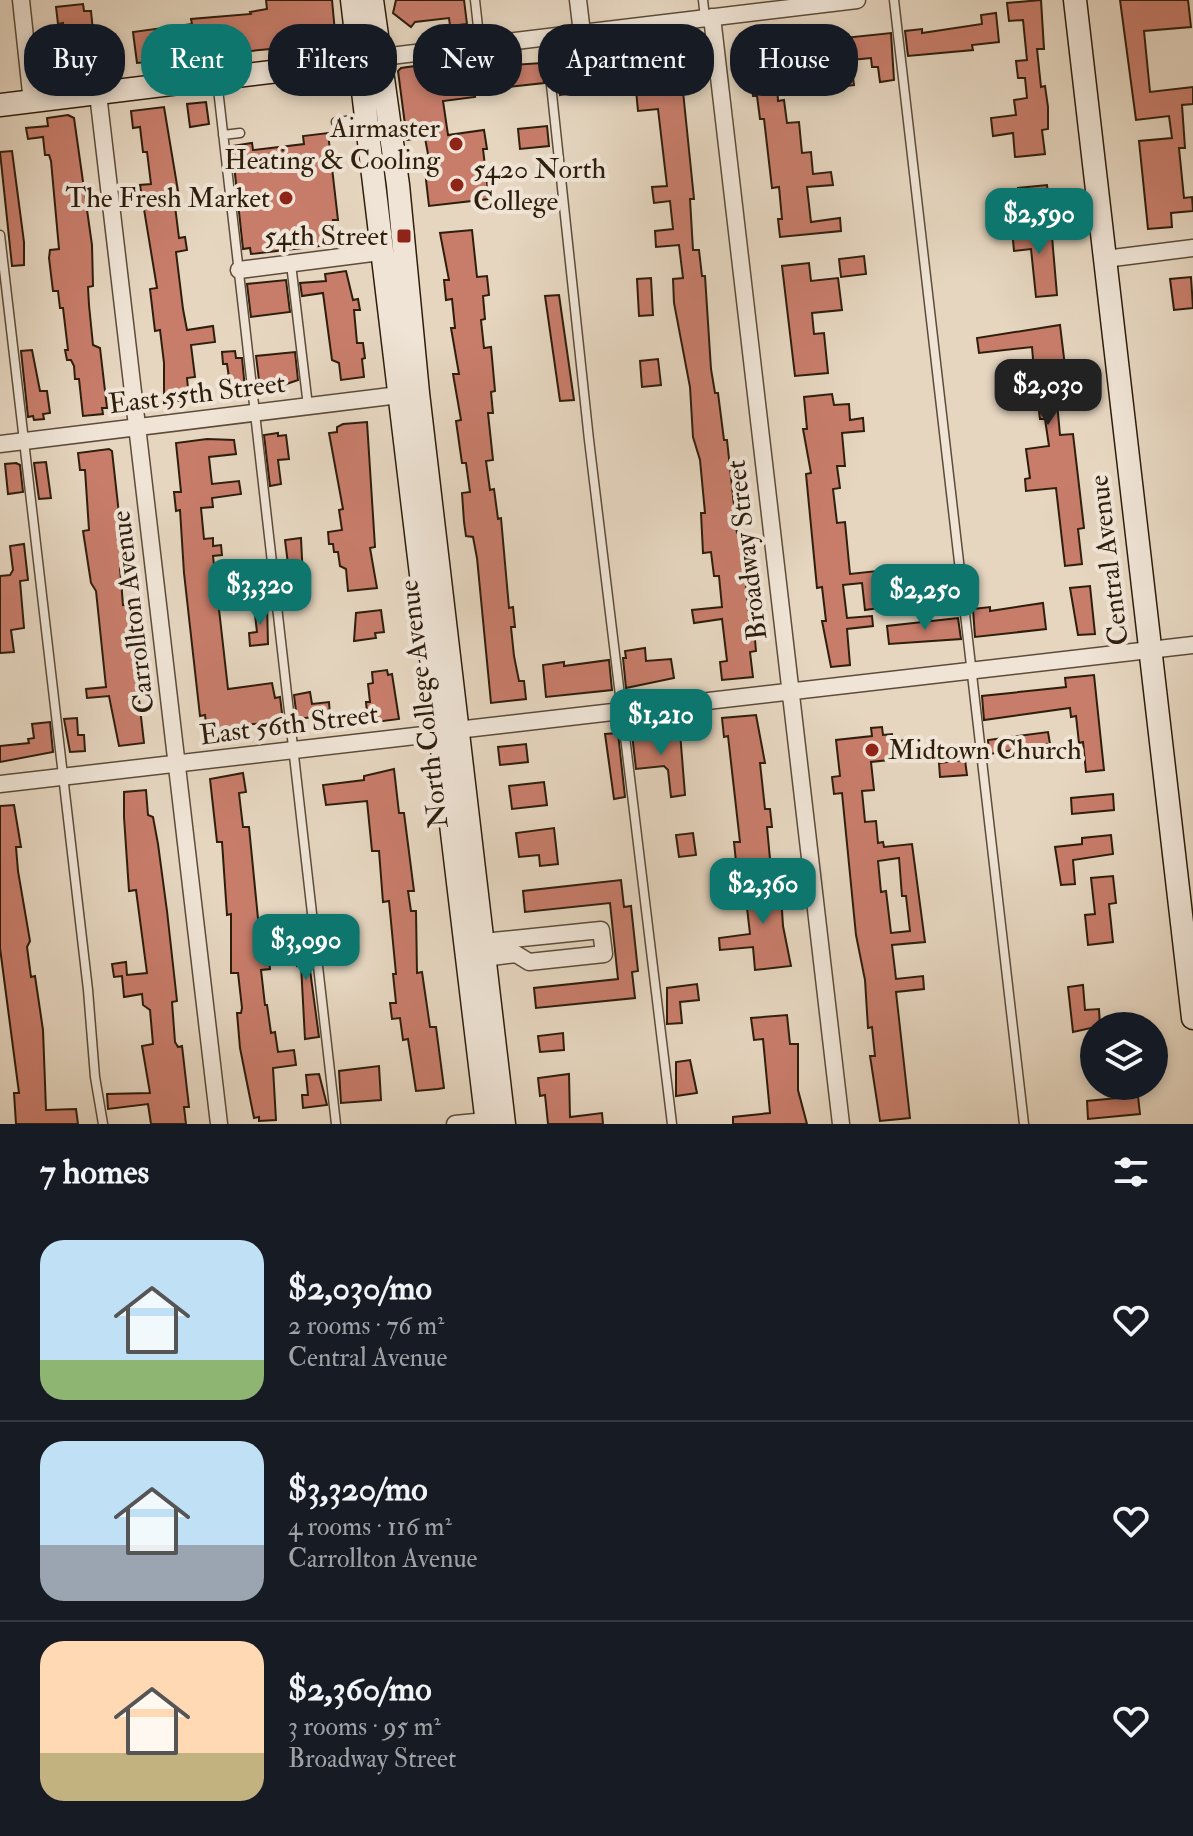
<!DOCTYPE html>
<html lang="en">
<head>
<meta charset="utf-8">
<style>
	:root { --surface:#171b24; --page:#20242c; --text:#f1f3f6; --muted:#9ea1a6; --line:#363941; --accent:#0f766e }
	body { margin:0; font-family:"IM FELL Double Pica",serif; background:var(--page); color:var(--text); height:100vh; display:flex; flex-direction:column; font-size:30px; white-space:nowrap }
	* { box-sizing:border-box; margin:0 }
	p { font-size:26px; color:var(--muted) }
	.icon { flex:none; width:44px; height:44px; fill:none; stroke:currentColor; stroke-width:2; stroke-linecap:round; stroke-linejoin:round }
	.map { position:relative; height:1124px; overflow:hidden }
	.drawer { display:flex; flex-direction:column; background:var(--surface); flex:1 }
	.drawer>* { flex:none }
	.hud { position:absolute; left:24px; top:24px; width:1146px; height:72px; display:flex; gap:16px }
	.controls { position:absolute; left:1080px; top:1012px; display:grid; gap:16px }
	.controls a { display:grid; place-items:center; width:88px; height:88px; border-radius:50%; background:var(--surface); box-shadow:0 4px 12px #0003; font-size:40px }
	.price { position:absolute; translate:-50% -68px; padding:0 18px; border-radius:16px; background:var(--accent); color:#fff; font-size:26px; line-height:52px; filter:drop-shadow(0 2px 4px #0008) }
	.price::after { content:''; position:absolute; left:50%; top:48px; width:24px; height:18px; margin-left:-12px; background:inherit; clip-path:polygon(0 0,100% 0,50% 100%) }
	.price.current { background:#222; color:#fff }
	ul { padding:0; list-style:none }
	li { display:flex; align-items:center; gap:24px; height:200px; padding:0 40px }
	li+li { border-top:2px solid var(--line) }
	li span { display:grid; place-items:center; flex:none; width:224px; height:160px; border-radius:24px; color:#555 }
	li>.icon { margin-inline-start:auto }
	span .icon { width:96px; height:96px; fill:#fffc; stroke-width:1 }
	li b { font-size:34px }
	h2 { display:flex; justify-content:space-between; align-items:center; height:96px; padding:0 40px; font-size:34px }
	.tag { padding:0 28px; border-radius:32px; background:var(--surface); box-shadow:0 4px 12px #0003; font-size:28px; line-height:72px }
	.tag.current { background:var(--accent); color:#fff }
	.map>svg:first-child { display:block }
	.building { fill:#c87d6b; stroke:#2e1e0c; stroke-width:2; fill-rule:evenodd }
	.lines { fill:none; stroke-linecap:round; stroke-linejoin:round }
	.lane-casing { stroke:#5c4c39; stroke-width:11 }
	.street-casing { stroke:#5c4c39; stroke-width:19 }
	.secondary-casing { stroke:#2e1e0c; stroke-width:25 }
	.lane { stroke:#efe4d6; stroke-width:8 }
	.street { stroke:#efe4d6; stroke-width:16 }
	.secondary { stroke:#efe4d6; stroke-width:22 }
	.poi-dot { fill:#8f2418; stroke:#efe4d6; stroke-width:3 }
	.labels { text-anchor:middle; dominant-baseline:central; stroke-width:8; stroke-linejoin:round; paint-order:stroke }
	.poi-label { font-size:28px; fill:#2e1e0c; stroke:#efe4d6; text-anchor:end }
	.street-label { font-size:28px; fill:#2e1e0c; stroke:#efe4d6 }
</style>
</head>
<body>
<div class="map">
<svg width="1193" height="1124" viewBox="0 0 1193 1124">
	<rect width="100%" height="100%" fill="#e6d6c0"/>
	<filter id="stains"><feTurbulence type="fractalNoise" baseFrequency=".0025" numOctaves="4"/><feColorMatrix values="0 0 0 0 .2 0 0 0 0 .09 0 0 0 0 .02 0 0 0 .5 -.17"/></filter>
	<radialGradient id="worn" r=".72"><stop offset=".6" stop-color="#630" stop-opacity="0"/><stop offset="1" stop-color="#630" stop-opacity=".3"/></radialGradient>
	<!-- building -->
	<path class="building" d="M266 0H332L336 43 196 56H180V52L155 55 146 57 147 62 137 63 133 32 192 24 191 19 251 14 250 12 267 9Z
		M396 0H464L467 24 450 26 449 18 415 22 411 27 393 13Z
		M1041 0 1044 49H1037L1041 87 1045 86 1048 107V129L1042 130 1045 154 1015 157 1013 133 993 136 991 118 1016 115 1014 100 1027 98 1025 78H1018L1016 61 1027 60 1023 20 1009 21 1007 3Z
		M1120 0H1188L1191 27 1144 31 1150 92 1193 87V104L1182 105 1185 148H1179L1184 198 1192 197 1193 211 1171 213 1172 227 1148 229 1139 141 1172 138 1169 116 1136 120Z
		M83 4 84 11H91L94 41 101 40 103 62 63 66V23L58 24 56 7Z
		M996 13 999 42 972 45 973 50 908 56 905 31 922 29V33L982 24 981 15Z
		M808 27 810 44 775 48 778 101 784 100 787 123 799 122 802 153 811 152 813 174 831 172 833 185 807 187 811 222 840 218 841 231 780 237 778 219H782L779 187 772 188 764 119H760L757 96H753L745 34Z
		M891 33 894 80 880 82 878 67H872L871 58 851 60 854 85 828 88 825 56 815 57 813 37 834 34 835 39Z
		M611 57 613 76 570 82 572 93 560 95 556 63Z
		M680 62 694 199H690L693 250H699L702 276H705L711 369 715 393H718L724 440H727L737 533 741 532 750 629H754L756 651 750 652 753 677 722 680 720 662 727 661 722 619 694 623 692 610 722 607 719 576H714L711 552 703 553 701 513H705L700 460 693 437 690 387 674 303 673 279 683 278 679 245 656 247 655 231 673 229 670 201 654 203 652 187 667 186 658 109 638 111 636 90 610 93 608 78 652 73 651 65Z
		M437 63 438 70 542 63 544 83 474 91 475 97 443 101 448 135 484 130 487 149H483L489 199 429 206 425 171 431 170 425 138 407 140 398 71 401 68Z
		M206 102 209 124 190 127 187 104Z
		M164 107 179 197 174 198 179 238 185 237 187 250 176 252 183 309 187 330 213 326 215 342 191 345 195 377 187 378 189 399 164 403V363L160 330 155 331 150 289 157 288 140 185 151 184 147 152H143L140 127 133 128 131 111Z
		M68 115 74 118 92 245 93 286 88 287 89 305 93 345 100 348 107 408H102L103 414 83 416 79 379H75L74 366 71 360H67L65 350H68L63 308H60L58 291H53L49 258 50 250 59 249 51 161 49 155H45L43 137 28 139 26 128 48 126 47 118Z
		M547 126 549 146 520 149 518 129Z
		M328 133 338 220H333L335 244 251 254 250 248 243 249 232 146 252 143 253 150 304 144 303 136Z
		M12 151 24 242V265L12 266 0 152Z
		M1047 185 1049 204 1020 208 1018 188Z
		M1051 225 1057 295 1036 297 1031 249 1014 251 1012 229Z
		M472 230 477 277 487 276 489 295 483 296 485 319 481 320 484 348 491 347 495 391 491 392 493 413H488L493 460 486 461 490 490 494 489 498 519 501 518 509 608 513 607 515 627H511L514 656 519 681H524L526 699 491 703 477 558 473 537 466 536 464 522 462 493 470 492 466 463H462L456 421 461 420 453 374H459L451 328H455L452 299 446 300 444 280H449L440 233Z
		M864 256 866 274 841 277 839 259Z
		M809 263 811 281 838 278 842 310 812 313 814 334 824 333 828 373 795 376 782 266Z
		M346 271 353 300 358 299 360 310H354L357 343H363L365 358 362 359 364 377 341 380 339 363 332 360 323 293 302 296 300 283 326 281 325 274Z
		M1191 277 1193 308 1174 310 1170 279Z
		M651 278 653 315 639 316 637 279Z
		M286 280 290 312 251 317 247 284Z
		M559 295 574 400 560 401 545 296Z
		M1060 325 1068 391 1056 392 1060 435 1073 434 1084 528 1078 529 1082 564 1065 566 1056 488 1026 491 1025 479 1030 478 1026 449 1049 446 1045 419H1040L1037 394 1034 395 1033 384 1003 388 1002 375 1034 371 1032 347 979 353 977 338Z
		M32 350 40 391H47L50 413 43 414 44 419 34 420 33 416 28 417 21 351Z
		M235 351 236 358H242L245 389 231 391 227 364H223L222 352Z
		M295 352 298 380 275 388H260L256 356Z
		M658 359 661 385 642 387 640 361Z
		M832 394 834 405 849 404 850 420 863 418 864 431 842 433 845 466H837L840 488 833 489 837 523 845 522 850 574 877 571 879 608 865 610 862 583 843 585 847 618 872 616 873 626 847 629 850 665 831 667 822 621H826L822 587 817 588 806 474 811 473 803 429H807L804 397Z
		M367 422 375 547 370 548 377 588 348 591 346 569 340 566 338 552H334L333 544H329L328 532 342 530 339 510 343 509 329 433 337 432V427L343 424Z
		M278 433V436L286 435 289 459 278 460 281 484 270 486 264 435Z
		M207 439 234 440 236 454 209 457 212 484 239 481 241 494 212 498 213 507 201 508 204 539 213 538V546L221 545 222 555 213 556 228 689 272 683 275 698 280 697 283 721 234 726 235 735 208 738 205 715 200 716 184 573 180 510 176 511 174 492H181L176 443Z
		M109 449 112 451 125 568H120L123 605 128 604 144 743 119 746 109 696 87 698 86 689 106 687 96 591 91 583 83 531 89 530 85 470H80L78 453Z
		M46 462 51 498 39 499 34 463Z
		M16 463 20 465 23 492 8 494 5 464Z
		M301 538 303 579 293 580 296 599 283 601 281 573 289 572 285 540Z
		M24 544 28 580 20 581 24 628 11 630 14 652 0 653V576L10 575 13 570 10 546Z
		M1090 586 1095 634 1078 635 1070 588Z
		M1043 603 1046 629 975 637 973 609 990 607V611Z
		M267 604 268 644 250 646 249 633 257 632 254 606Z
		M381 610 384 632 375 633 376 638 354 641 356 613Z
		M958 618 961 639 889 644 887 626Z
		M645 648 646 661 671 659 674 678 626 688 623 658H626L625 651Z
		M609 660 612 690 546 697 543 665 564 662V666Z
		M387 670 388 675 392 674 399 719 368 723 366 702H370L368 684 373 683 372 672Z
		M1094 675 1104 770 1086 772 1083 742 1079 743 1076 716 1071 717 1070 708 984 720 982 696 1066 687 1065 678Z
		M310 692 312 704 329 702 330 715 297 719 294 695Z
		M756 715 765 763H760L765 809H770L772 827H767L770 859 736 862 734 842H740L728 736 724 737 722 718Z
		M77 718 78 735H84L85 751 70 752 64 719Z
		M50 722 53 752 0 762V746L29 743 28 739 34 738 32 724Z
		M882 727 883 735 892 734 893 742 906 740 908 758 871 762 874 790 862 791 865 822 876 821 878 843 883 842 884 847 912 844 925 942 892 945 896 979 923 976 924 989 896 992 910 1118 880 1121 870 1056H875L872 1027 868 1028 865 980 856 935 842 793 834 794 832 777 840 776 836 740 872 736 871 728ZM899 858 902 896H906L910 931 891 933 886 891 881 892 878 861Z
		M655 731V735L680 732 685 795 671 797 668 770 664 766 636 769 632 734Z
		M1048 732 1050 744 989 754 988 740Z
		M618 733 625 797 614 799 605 734Z
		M526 744 528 762 500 765 498 747Z
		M965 760 967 775 940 777 939 763Z
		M394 769 399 813H404L414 891H408L411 911H416L417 973 422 972 430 1027H436L444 1088 438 1089 416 1091 408 1039 403 1040 400 1018 392 1019 390 1003H396L393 974H396L389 901 383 902 379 851H372L367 801 326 805 323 785 364 780V776Z
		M243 773 246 792 239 793 243 827H249L261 949H268L270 969 261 970 265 1005H267L271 1033 275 1032 278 1052 294 1050 296 1065 273 1068 276 1120 259 1121V1117L254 1118 240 1048 237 1013H241L242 1008 238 973H231V914L227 915 222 842H217L210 779Z
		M544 782 547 805 512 809 509 786Z
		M146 790 148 815 153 817 158 844 167 911 177 1001 172 1002 175 1042 178 1047 182 1046 189 1107H184L186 1124H151L148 1104 108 1109 107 1094 150 1093 142 1046 153 1044 150 1010 143 1005 142 994 124 997 122 976 114 977 112 964 126 962 127 975 147 973 136 890 129 891 124 817V792Z
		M1113 794 1114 810 1072 814 1071 798Z
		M14 805 21 847H16L18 871 30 941 27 947 31 977 35 976 43 1030 46 1110 76 1109 78 1124H16L14 1093H19L0 948V806Z
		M554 828 558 864 540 866 539 855 519 857 516 833Z
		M693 833 696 855 679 857 676 835Z
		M1111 835 1113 854 1073 860 1075 884 1061 885 1055 847 1082 844V838Z
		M1113 876 1116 903 1109 904 1113 942 1088 945 1085 915 1095 914 1091 878Z
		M780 878 783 926 791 966 755 970 753 947 720 950 719 938 750 934 744 882Z
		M621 880 624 907 631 906 638 971 632 972 635 998 536 1008 534 988 618 979 610 903 525 912 523 891Z
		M304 925 319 1037 305 1039 301 965 297 966 291 926Z
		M697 984 699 1000 680 1002 682 1023 667 1024V988Z
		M1083 985 1085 1010 1099 1009 1100 1026 1073 1032 1068 987Z
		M787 1015 790 1044H798V1090L807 1124H733V1117L770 1113 763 1039 754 1040 751 1018Z
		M563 1033 564 1050 540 1052 538 1036Z
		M690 1060 697 1093 676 1096V1062Z
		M379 1066 381 1100 341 1103 339 1071Z
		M319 1074 327 1105 303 1108 302 1095H308L306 1075Z
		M569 1074 570 1117 602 1113 603 1124H548L545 1095 540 1096 538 1078Z
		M1138 1096 1140 1114 1088 1119 1087 1101Z"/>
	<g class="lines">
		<defs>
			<path id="lane" d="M475 0 480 45
				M703 0 705 18
				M894 0 1024 1124
				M546 38 589 440 672 1124
				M217 80 336 1124
				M336 122 363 119
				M223 135 240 133
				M0 235 88 990 95 1077 103 1124
				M291 264 308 406"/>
			<path id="street" d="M21 0 32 102
				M578 0 582 33
				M712 17 841 1124
				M382 57 857 0
				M98 94 219 1124
				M1105 259 1193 248
				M239 270 380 252
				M0 444 399 395
				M457 730 1193 645
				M0 784 441 733
				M483 942 601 930 604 954 529 962 516 954 484 958
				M455 1124 486 1121"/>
			<path id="secondary" d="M352 0 487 1124
				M372 0 398 185 418 393 504 1124
				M1075 0 1193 1018
				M0 105 369 60"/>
		</defs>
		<!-- lane casing -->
		<use href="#lane" class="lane-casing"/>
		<!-- street casing -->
		<use href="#street" class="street-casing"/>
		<!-- secondary casing -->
		<use href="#secondary" class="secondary-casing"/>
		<!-- lane -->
		<use href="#lane" class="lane"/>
		<!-- street -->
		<use href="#street" class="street"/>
		<!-- secondary -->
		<use href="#secondary" class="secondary"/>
	</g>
	<!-- markers -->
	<g class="poi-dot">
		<circle cx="456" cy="144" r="8"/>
		<circle cx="457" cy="185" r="8"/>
		<circle cx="286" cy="198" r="8"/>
		<rect x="396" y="228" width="16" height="16" rx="4"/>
		<circle cx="872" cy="750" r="8"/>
	</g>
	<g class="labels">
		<!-- poi labels -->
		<g class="poi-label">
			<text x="440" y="128">Airmaster<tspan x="440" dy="32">Heating &amp; Cooling</tspan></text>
			<text x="473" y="169" text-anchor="start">5420 North<tspan x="473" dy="32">College</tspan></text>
			<text x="270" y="198">The Fresh Market</text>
			<text x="388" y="236">54th Street</text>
			<text x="888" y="750" text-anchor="start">Midtown Church</text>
		</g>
		<!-- street labels -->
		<g class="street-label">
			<text transform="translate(197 394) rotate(-7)">East 55th Street</text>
			<text transform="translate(747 550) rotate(-97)">Broadway Street</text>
			<text transform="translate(1109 560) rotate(-97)">Central Avenue</text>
			<text transform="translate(133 612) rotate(-97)">Carrollton Avenue</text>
			<text transform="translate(424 704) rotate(-97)">North College Avenue</text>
			<text transform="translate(289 725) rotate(-7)">East 56th Street</text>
		</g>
	</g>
	<rect width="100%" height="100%" filter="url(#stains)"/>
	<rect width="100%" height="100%" fill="url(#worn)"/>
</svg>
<div class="controls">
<a><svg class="icon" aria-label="layers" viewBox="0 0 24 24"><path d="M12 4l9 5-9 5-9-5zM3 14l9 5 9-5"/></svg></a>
</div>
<b class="price" style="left:1039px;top:256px">$2,590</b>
<b class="price current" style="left:1048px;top:427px">$2,030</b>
<b class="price" style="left:260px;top:627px">$3,320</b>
<b class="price" style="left:925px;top:632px">$2,250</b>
<b class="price" style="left:661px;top:757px">$1,210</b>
<b class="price" style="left:763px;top:926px">$2,360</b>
<b class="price" style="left:306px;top:982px">$3,090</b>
<div class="hud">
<a class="tag">Buy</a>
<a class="tag current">Rent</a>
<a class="tag">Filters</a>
<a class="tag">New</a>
<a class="tag">Apartment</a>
<a class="tag">House</a>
</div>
</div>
<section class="drawer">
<h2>7 homes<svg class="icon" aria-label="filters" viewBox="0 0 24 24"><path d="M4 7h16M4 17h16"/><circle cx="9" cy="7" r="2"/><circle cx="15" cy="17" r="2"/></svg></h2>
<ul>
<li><span style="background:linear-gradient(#bfe0f5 75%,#8fb573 0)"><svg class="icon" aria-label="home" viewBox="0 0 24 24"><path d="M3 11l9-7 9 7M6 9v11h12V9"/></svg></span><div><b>$2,030/mo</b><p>2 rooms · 76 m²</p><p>Central Avenue</p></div><svg class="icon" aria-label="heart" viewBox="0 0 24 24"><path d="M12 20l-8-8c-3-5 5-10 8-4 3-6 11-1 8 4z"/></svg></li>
<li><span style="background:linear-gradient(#bfe0f5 65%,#9aa5b1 0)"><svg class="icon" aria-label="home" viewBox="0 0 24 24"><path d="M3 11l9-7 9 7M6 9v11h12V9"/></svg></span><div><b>$3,320/mo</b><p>4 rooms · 116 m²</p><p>Carrollton Avenue</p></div><svg class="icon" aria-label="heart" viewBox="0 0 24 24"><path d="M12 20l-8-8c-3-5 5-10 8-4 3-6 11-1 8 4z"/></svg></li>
<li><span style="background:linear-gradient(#ffd9b3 70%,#c2b280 0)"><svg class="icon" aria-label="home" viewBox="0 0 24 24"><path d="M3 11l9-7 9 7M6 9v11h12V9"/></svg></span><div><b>$2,360/mo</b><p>3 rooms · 95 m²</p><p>Broadway Street</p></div><svg class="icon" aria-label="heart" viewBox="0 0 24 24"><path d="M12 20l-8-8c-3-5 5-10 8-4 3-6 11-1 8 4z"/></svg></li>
</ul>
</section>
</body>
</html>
